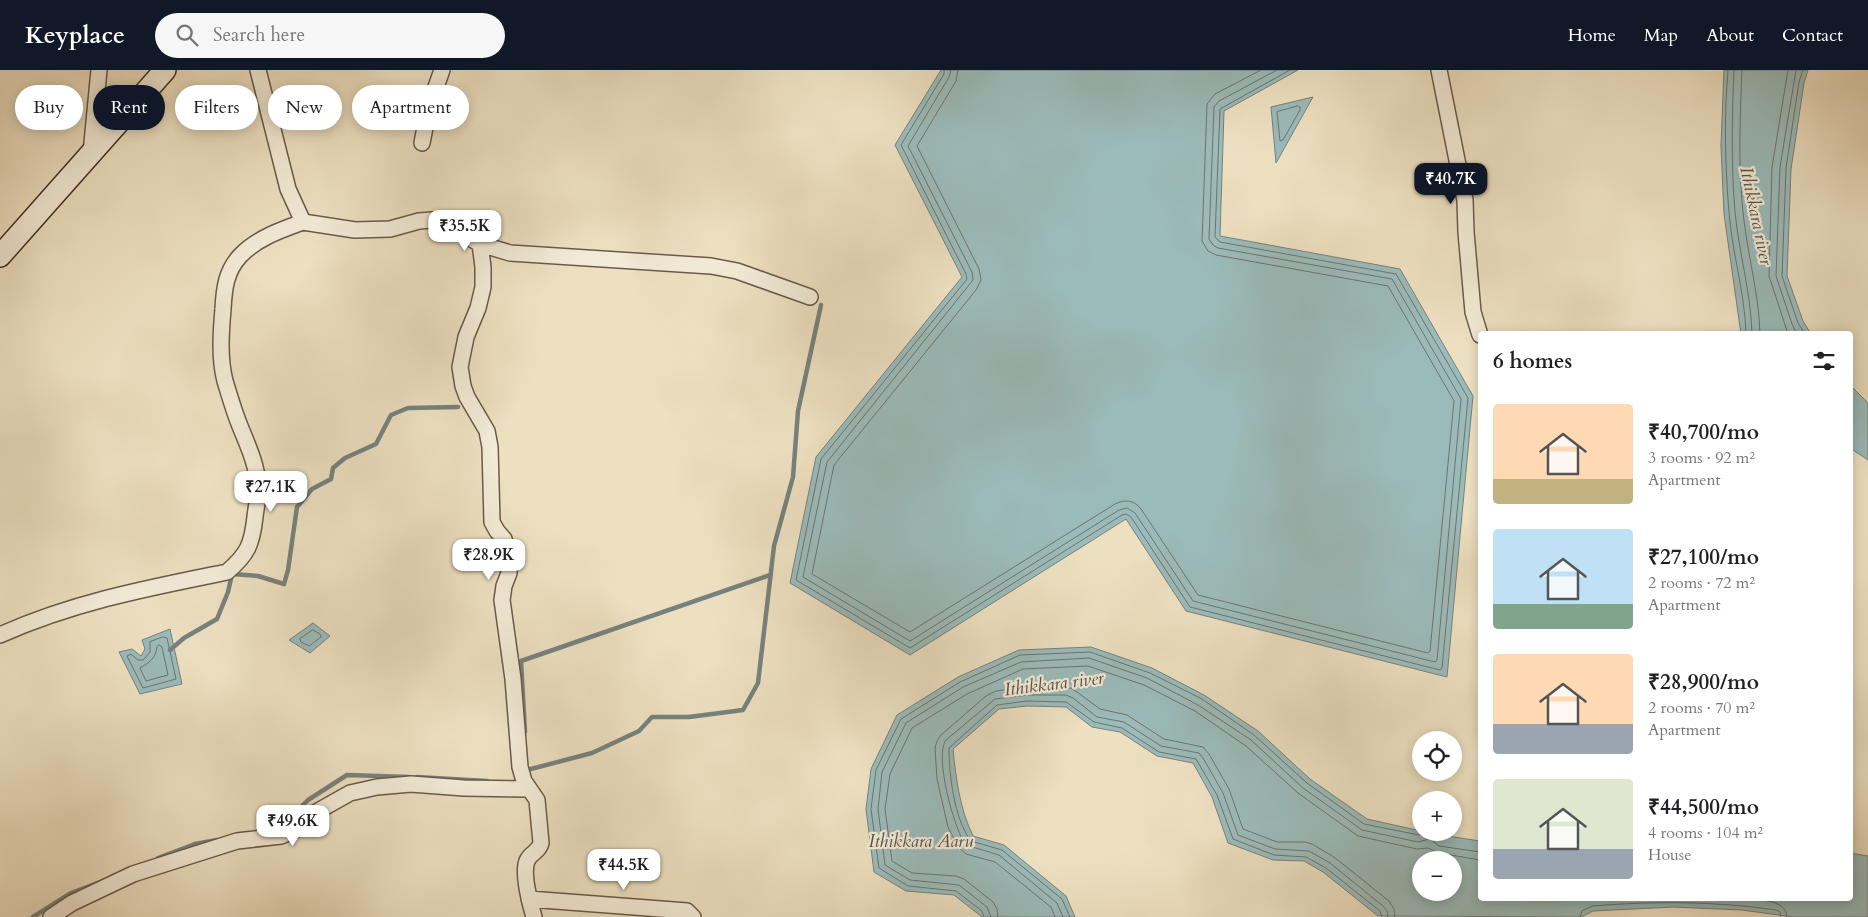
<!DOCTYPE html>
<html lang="en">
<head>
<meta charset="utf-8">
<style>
	:root { --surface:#fff; --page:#f6f6f6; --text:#202124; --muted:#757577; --accent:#111827 }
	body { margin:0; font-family:Cardo,serif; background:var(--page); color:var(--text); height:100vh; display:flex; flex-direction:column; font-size:19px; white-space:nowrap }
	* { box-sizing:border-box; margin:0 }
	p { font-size:16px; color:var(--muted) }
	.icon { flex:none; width:28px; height:28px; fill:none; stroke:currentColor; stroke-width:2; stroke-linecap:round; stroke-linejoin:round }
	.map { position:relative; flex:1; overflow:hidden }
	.sheet { position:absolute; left:1478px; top:261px; width:375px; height:570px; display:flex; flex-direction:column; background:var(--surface); border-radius:5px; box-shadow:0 2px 12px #0003 }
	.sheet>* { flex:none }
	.banner { position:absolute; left:15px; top:15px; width:475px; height:45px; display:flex; gap:10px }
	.controls { position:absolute; left:1412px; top:661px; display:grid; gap:10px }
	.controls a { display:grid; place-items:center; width:50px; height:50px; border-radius:50%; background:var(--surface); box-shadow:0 2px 12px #0003; font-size:25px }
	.price { position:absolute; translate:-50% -42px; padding:0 11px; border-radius:10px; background:#fff; color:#222; font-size:16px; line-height:32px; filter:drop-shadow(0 1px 2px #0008) }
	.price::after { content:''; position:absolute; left:50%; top:30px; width:15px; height:11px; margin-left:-8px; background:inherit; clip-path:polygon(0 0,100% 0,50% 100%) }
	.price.on { background:var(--accent); color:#fff }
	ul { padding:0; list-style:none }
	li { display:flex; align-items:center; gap:15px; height:125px; padding:0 15px }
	li span { display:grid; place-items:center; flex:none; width:140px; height:100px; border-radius:5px; color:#555 }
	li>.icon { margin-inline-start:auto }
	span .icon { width:60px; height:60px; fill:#fffc; stroke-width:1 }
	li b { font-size:21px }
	h2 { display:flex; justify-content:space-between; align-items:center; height:60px; padding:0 15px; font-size:21px }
	.tag { padding:0 18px; border-radius:22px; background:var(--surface); box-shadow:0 2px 12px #0003; font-size:18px; line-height:45px }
	.tag.on { background:var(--accent); color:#fff }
	header { display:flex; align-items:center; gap:30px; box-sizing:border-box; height:70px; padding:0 25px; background:var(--accent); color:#fff }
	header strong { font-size:24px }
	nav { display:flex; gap:28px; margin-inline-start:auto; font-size:18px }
	.search { width:350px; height:45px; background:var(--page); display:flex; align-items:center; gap:12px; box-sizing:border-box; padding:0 18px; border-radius:28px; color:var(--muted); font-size:19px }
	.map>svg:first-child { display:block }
	.water { fill:#9bbbba; stroke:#77827e; fill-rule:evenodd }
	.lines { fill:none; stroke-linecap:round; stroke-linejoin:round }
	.shore { stroke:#6e746e; stroke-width:1 }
	.stream { stroke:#77827e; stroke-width:4.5 }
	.minor-casing { stroke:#6b5a4a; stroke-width:18 }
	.secondary-casing { stroke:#402d23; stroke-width:24 }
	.minor { stroke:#f3ebd7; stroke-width:15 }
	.secondary { stroke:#f3ebd7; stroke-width:21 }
	.labels { text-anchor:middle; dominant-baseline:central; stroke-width:4.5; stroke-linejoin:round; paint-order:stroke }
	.water-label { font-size:18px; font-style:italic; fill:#575049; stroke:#f3ebd7 }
</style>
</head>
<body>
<header>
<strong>Keyplace</strong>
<div class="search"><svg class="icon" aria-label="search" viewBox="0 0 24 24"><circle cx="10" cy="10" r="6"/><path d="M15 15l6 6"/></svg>Search here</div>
<nav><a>Home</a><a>Map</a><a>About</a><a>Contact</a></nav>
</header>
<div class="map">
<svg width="1868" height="847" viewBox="0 0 1868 847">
	<rect width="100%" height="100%" fill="#ede0c1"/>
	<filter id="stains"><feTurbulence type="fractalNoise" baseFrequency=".004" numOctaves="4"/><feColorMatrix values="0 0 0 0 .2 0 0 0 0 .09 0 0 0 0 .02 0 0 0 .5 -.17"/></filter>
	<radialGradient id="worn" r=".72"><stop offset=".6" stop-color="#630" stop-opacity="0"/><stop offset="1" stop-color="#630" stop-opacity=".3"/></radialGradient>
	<!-- water -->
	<path class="water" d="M941 0H1298L1224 41 1220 166 1400 199 1473 326 1447 607 1186 541 1126 449 910 585 790 513 816 387 962 207 895 75Z
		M1724 0H1808L1804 13 1791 99 1787 206 1803 251 1811 264H1741L1724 144 1721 76Z
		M1313 27 1276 93 1271 37Z
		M1850 315 1868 333V390L1850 378Z
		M313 553 330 566 310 583 289 570Z
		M170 559 182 614 140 624 119 582 132 579 141 586 145 579 142 570Z
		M1091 577 1152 598 1204 625 1258 661 1310 709 1367 749 1421 761V762L1480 771V829H1850V783L1868 786V847H1793L1742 840 1673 837 1593 841 1581 847 1378 846 1323 802 1304 791 1273 790 1228 773 1212 727 1193 693 1157 686 1120 662 1092 657 1066 637 1027 636 999 639 953 679C956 710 960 739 973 766L1004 775 1066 826 1075 847H982L954 825 906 821 874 802 866 739 871 699 897 645 958 607 1019 580ZM1421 790H1454V822H1421Z"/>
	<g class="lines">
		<!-- shore -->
		<path class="shore" d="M944 0V4L901 75 966 204 967 209 821 389 796 510 910 578 1122 445 1126 444 1131 447 1190 537 1440 600 1442 598 1468 328 1396 204 1220 172 1215 167 1220 39 1290 0
			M951 0 949 7 908 76 972 202 973 210 827 392 803 507 910 571 1119 440 1127 438 1135 443 1193 531 1435 592 1437 590 1461 329 1392 209 1218 178 1213 175 1209 169 1214 37 1219 31 1277 0
			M958 0 956 11 917 76 979 199 981 210 976 220 834 395 812 504 910 562 1115 434C1125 429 1134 430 1141 439L1198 525 1428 583 1430 581 1454 331 1388 216 1216 185 1208 181 1202 171 1207 34 1215 24 1261 0
			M1728 0C1724 46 1725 96 1729 142 1732 183 1745 223 1746 264
			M1734 0C1732 47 1731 95 1735 142 1739 183 1751 223 1752 264
			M1742 0C1740 47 1738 95 1743 142 1747 183 1759 223 1760 264
			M1788 0 1772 97 1769 206 1788 264
			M1796 0 1780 97 1776 206 1792 254 1797 264
			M1803 0 1799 12 1786 98 1782 206 1798 253 1805 264
			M1298 36 1300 37V40L1283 70 1280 71 1277 42Z
			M313 560 320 564 321 567 309 576 301 572 300 569Z
			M163 567 167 568 176 609 143 618 127 586 131 584 138 590H143L150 582V572Z
			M159 575 162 577 168 605 146 611 140 598C149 593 156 588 157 577Z
			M1742 829C1756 830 1786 828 1787 847
			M984 847 982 841 956 821 908 816 879 798 871 739 876 700 901 649 960 612 1020 585 1090 582 1150 603 1202 629 1254 665 1307 713 1364 754 1419 765 1425 762
			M991 847 987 837 959 815 910 810 885 795 878 739 882 702 906 653 963 617 1021 592 1089 588 1147 608 1198 635 1251 670 1303 718 1362 760 1418 772 1430 769 1439 776 1480 782
			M998 847 997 839 993 832 964 809 956 806 912 803 892 791 885 739 890 704 912 658 967 624 1023 599 1088 596 1144 615 1195 641 1246 676 1298 723 1358 766 1417 779 1428 778 1439 783 1480 790
			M1055 847 1051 837 995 792 966 784 958 777 948 757 937 709 935 678 937 671 941 665 986 626 996 621 1025 617 1071 618 1077 622 1100 639 1127 645 1164 669 1203 677 1209 684 1229 719 1243 759 1277 772H1305L1312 774 1334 787 1389 831 1394 839 1395 847
			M1063 847 1057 833 999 785 966 775C954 760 934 685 946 670L995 629 1027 625H1066L1073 628 1097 647 1124 652 1161 676 1199 683 1203 688 1223 723 1238 765 1275 779 1309 781 1330 793 1383 836 1387 841 1388 847
			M1070 847 1062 829 1002 780 971 771C954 749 949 704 949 678L997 635 1027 631 1066 632 1094 652 1122 658 1159 682 1196 689 1217 725 1233 769 1274 785 1306 787 1326 798 1380 841 1382 847
			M1580 847 1582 841 1592 836C1653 831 1714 831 1776 840L1780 842 1781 847"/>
		<!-- stream -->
		<path class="stream" d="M170 580 184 568 217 549 228 522 232 504 258 506 284 514 288 500 297 437 312 419 331 409 333 398 345 388 376 374 391 345 408 338 458 337
			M525 662 521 591 770 505
			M526 697 527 700 592 683 639 661 652 647H689L743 640 758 613 774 476 793 407 798 341 821 235
			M417 707 487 711
			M277 760 279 759 308 730 347 705 409 707
			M158 788 195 774 217 770
			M33 847 71 823 100 812"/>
		<defs>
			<path id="minor" d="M258 0 288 119 303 152 355 160 390 159 419 151 432 150 445 153 480 174 510 183 711 196 737 201 810 227
				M1439 0 1465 130 1466 162 1473 242 1480 265
				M422 73 429 37 442 0
				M91 83 99 0
				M480 174 483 197V217L478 238 466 267 460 297 463 316 467 327 487 361 490 377 492 452 497 461 504 469 510 487 509 503 504 516 502 530 513 609 520 697 524 711 537 730 541 773C539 782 530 783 527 791 522 803 530 834 534 847
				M0 565C74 532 148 518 227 502 248 484 252 474 255 447 256 437 259 426 258 416 257 393 246 372 238 351 233 338 229 324 225 311 219 288 221 262 223 239 224 219 226 201 240 186 257 168 281 160 303 152
				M529 829 687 841 693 847
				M51 847 72 833 133 804 237 771 281 766 293 761 311 745 350 723 377 717 411 714 464 718 529 719"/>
			<path id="secondary" d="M0 186 165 0"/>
		</defs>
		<!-- minor casing -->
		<use href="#minor" class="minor-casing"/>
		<!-- secondary casing -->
		<use href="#secondary" class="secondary-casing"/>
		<!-- minor -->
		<use href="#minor" class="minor"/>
		<!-- secondary -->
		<use href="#secondary" class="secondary"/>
	</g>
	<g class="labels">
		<!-- water labels -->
		<g class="water-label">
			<text transform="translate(1756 146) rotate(78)">Ithikkara river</text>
			<text transform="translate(1054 614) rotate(-7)">Ithikkara river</text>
			<text x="921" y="771">Ithikkara Aaru</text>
		</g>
	</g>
	<rect width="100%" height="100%" filter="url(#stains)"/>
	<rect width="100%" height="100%" fill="url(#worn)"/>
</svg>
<div class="controls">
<a><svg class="icon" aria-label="locate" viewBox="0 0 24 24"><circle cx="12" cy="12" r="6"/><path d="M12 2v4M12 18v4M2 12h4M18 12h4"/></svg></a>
<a>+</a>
<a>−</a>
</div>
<b class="price on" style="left:1451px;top:135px">₹40.7K</b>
<b class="price" style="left:465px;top:182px">₹35.5K</b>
<b class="price" style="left:271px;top:443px">₹27.1K</b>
<b class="price" style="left:489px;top:511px">₹28.9K</b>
<b class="price" style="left:293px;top:777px">₹49.6K</b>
<b class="price" style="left:624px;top:821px">₹44.5K</b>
<div class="banner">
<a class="tag">Buy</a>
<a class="tag on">Rent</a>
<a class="tag">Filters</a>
<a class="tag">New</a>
<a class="tag">Apartment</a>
</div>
<section class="sheet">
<h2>6 homes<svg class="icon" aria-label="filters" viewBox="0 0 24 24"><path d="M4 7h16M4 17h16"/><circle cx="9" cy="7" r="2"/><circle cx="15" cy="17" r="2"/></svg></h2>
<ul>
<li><span style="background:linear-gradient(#ffd9b3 75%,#c2b280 0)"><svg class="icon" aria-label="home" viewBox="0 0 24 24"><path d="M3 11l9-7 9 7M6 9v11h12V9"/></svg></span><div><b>₹40,700/mo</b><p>3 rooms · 92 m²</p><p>Apartment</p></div></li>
<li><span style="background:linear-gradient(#bfe0f5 75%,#7fa58c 0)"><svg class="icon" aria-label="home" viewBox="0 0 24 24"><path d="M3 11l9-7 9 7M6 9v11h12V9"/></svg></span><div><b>₹27,100/mo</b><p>2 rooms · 72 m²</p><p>Apartment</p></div></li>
<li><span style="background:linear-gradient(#ffd9b3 70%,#9aa5b1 0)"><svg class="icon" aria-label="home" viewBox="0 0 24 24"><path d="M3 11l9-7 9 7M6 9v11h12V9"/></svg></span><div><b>₹28,900/mo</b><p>2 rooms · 70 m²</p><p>Apartment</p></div></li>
<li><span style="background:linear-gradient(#dfe7d0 70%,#9aa5b1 0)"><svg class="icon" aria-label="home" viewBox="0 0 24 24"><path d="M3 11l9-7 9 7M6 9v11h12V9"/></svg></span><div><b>₹44,500/mo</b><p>4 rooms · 104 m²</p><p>House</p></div></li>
</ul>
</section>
</div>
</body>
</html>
